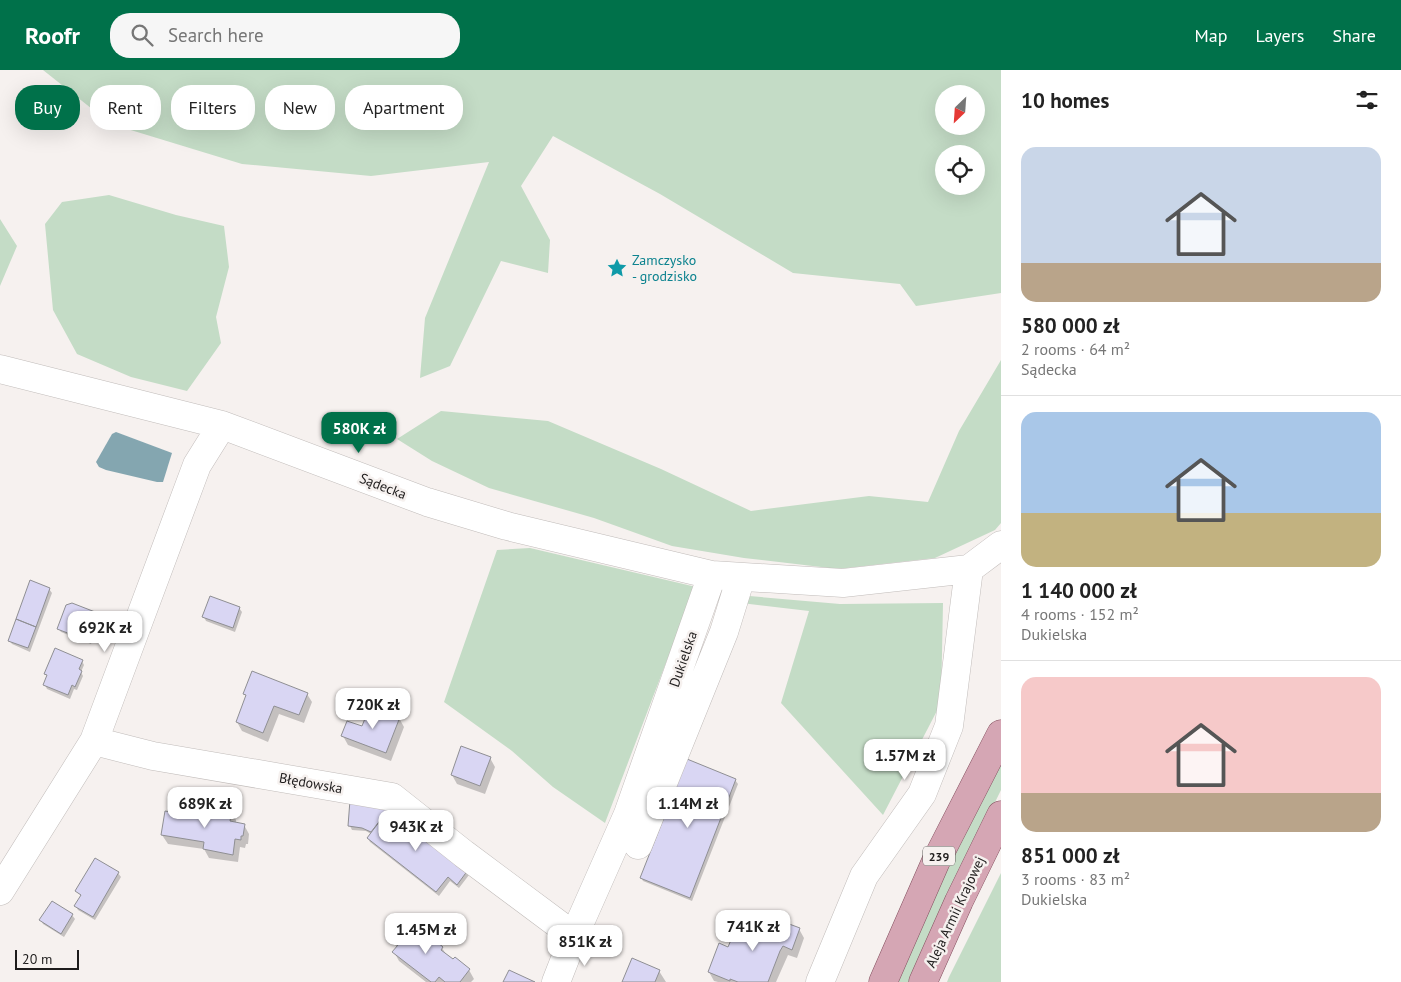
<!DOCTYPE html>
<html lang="en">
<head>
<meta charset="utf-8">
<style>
	:root { --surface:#fff; --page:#f6f6f6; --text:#222; --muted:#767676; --line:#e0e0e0; --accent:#00714a }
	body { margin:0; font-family:"PT Sans",sans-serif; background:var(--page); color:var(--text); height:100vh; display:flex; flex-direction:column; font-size:19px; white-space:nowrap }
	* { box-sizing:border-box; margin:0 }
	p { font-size:16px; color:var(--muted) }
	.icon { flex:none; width:28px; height:28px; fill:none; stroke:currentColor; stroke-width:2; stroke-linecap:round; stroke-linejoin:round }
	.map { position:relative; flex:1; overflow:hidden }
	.drawer { display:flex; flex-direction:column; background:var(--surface); width:400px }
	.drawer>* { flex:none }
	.guide { position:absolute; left:15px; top:15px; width:475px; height:45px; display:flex; gap:10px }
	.needle { width:32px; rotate:205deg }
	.buttons { position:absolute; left:935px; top:15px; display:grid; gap:10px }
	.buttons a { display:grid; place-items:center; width:50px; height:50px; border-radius:50%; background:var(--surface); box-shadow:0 5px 20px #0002; font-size:25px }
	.scale { position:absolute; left:15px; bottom:12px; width:64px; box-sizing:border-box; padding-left:5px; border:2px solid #1e1c1c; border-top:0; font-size:14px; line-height:18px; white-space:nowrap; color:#1e1c1c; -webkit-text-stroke:4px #f6f1ef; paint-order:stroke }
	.price { position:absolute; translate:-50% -42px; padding:0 11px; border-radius:10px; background:#fff; color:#222; font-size:16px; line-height:32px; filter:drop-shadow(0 1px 2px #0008) }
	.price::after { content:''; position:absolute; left:50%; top:30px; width:15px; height:11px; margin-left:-8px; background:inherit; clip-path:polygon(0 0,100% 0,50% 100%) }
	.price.selected { background:var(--accent); color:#fff }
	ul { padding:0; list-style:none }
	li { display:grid; align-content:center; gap:10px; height:265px; padding:0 20px }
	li+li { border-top:1px solid var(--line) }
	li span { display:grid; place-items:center; height:155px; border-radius:15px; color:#555 }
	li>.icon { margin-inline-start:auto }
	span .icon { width:90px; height:90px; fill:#fffc; stroke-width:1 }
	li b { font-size:21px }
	h2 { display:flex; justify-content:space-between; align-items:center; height:60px; padding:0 20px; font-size:21px }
	.tag { padding:0 18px; border-radius:20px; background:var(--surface); box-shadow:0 5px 20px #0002; font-size:18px; line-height:45px }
	.tag.selected { background:var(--accent); color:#fff }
	header { display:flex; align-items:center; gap:30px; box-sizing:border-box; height:70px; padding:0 25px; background:var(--accent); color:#fff }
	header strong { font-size:24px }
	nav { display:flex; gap:28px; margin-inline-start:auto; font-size:18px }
	.search { width:350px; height:45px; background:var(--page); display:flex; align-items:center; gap:12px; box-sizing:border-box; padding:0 18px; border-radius:20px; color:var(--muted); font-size:19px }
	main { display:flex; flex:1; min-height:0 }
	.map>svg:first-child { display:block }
	.green { fill:#c4dcc6; fill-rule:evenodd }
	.water { fill:#84a6b0 }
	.shadow { fill:#0003 }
	.building { fill:#d9d6f3; stroke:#8f8f93 }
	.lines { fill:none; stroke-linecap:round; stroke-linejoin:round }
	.minor-casing { stroke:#c1bcba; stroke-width:29 }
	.major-casing { stroke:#834f5e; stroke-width:29 }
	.minor { stroke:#fff; stroke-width:28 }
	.major { stroke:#d5a6b4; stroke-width:28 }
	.labels { text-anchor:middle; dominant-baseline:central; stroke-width:5; stroke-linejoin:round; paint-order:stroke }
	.shield { fill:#f6f1ef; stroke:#5f5c5b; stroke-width:1 }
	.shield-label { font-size:12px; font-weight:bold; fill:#1e1c1c }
	.culture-label { font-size:14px; fill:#0d838f; stroke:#f6f1ef; text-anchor:start }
	.street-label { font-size:14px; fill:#1e1c1c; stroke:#f6f1ef }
</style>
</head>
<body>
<header>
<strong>Roofr</strong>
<div class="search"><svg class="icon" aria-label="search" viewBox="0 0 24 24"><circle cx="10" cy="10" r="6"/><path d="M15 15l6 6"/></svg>Search here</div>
<nav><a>Map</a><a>Layers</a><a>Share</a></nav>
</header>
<main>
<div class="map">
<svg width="1001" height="912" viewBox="0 0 1001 912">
	<rect width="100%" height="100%" fill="#f6f1ef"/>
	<!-- green -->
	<path class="green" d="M43 0H1001V223L916 236 900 214 793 203 660 124 553 66 521 116 550 170 548 203 501 191 450 296 420 308 425 248 489 92 371 106 242 94 111 54ZM944 24H976V56H944ZM944 84H976V116H944Z
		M109 125 176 145 224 156 229 197 216 247 221 273 187 321 131 307 77 284 53 240 45 154 62 132Z
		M0 149 17 176 0 216Z
		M1001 290V453L995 460 935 488 838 499 744 488 672 476 594 448 489 418 432 391 397 369 441 341 548 351 661 399 751 441 869 426 928 432 959 361Z
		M530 478 726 524 840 534 943 533 941 633 883 745 781 633 809 541 691 527 605 753 553 717 512 681 444 632 497 480Z
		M1001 691V720L949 826 911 912H897L948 797Z
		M1001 803V912H947L949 907Z"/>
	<!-- water -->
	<path class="water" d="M116 362 172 383 163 412H157L106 400 99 397 96 392 112 364Z"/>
	<!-- shadow -->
	<path class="shadow" d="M49 519 52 523 30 582 12 574 9 570Z
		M239 538 242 542 235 562 206 551 204 547Z
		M107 548 109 552 104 565 96 561 91 574 61 562 58 558Z
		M82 591 84 595 81 602 83 606 77 620 74 619 70 629 47 619 45 615 48 607 46 604Z
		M245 624H307L312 632 304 653 279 644 268 672 242 661 237 652 247 627Z
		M399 648 404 657 391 691 348 675 343 666 363 658Z
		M490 688 495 697 485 724 457 714 452 705Z
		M735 710 738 714 692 831 643 811 641 807Z
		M389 740 467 801 469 805 459 818 450 811 439 826 370 772 368 768 371 764 366 761 352 760 350 756Z
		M231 741 236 750V754L244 755 249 764 248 774H246L245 778 240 777 238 792 209 788 204 779 168 774 162 765 192 747Z
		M118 803 121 807 95 850 78 840 76 836 82 827 77 821Z
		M52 833 72 845 75 849 64 867 43 854 41 850Z
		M416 858 421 866 442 878 448 887 469 900 474 909 471 912H426L399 891 394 882 397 878 392 869Z
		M799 859 804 868 797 888 788 885 776 912H718L714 911 709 902 729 879 761 862Z
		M659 901 666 912H624Z"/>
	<!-- building -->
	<path class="building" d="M30 510 50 518 36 557 16 549Z
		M210 526 240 537 233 558 202 547Z
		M72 533 108 547 102 561 94 558 89 571 57 559 66 535Z
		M16 549 36 557 28 578 8 571Z
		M55 578 83 590 79 599 82 601 75 617 72 615 68 625 43 615 47 605 44 604Z
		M252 601 308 623 299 645 274 636 263 663 236 652 246 625 243 624Z
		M370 636 400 647 386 683 341 666 347 651 362 656Z
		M461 676 491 687 480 716 451 705Z
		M687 689 736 709 690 828 640 808Z
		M350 730 389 739 371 762 362 758 348 756Z
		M214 737 232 740 230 751 245 754 243 766H241V770L235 769 233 785 203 779 204 772 161 765 165 741 190 745 191 741 208 743 210 739Z
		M389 739 468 800 457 815 448 807 436 822 367 768Z
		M95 788 119 802 93 847 74 836 81 825 75 821Z
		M52 831 73 844 61 864 39 850Z
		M401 847 405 851 407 849 417 858 415 860 427 869 430 866 443 877 441 880 453 889 455 887 470 899 460 912H445L439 907 435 912H431L392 882 398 875 391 870 392 858Z
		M781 851 800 858 792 880 783 876 780 881 768 912H738L730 909V911L708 902 719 873 728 877 731 870 730 869 737 852 760 861 764 852 779 858Z
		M632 888 660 900 655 912H622Z
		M509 900 535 912H503Z"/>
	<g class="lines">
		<defs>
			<path id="minor" d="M0 299 222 355 427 432 507 456 712 505
				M94 671 153 686 392 727 464 784 574 866
				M638 775 724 562 741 507
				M0 821 94 671 197 395 222 355
				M556 912 574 866 628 744 712 505 843 513 969 499 1001 475
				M820 912 864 806 922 724 949 656 969 499"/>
			<path id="major" d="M883 912 936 791 1001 664
				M923 912 959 831 1001 745"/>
		</defs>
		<!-- minor casing -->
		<use href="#minor" class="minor-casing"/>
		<!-- major casing -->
		<use href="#major" class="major-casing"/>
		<!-- minor -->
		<use href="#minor" class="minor"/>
		<!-- major -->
		<use href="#major" class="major"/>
	</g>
	<!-- icons -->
	<defs>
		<symbol id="sight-bare" viewBox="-9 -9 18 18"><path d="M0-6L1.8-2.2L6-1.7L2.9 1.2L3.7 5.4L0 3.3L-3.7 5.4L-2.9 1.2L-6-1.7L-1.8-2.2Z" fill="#0f9aa8" stroke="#f6f1ef" stroke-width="2.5" paint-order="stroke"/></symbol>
	</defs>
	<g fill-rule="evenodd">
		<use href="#sight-bare" x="603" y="184" width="28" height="28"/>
	</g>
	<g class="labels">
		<!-- shield labels -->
		<rect class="shield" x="923" y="776.5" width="32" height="19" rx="4"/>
		<g class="shield-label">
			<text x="939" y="786">239</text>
		</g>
		<!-- culture labels -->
		<g class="culture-label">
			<text x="632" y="190">Zamczysko<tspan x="632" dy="16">- grodzisko</tspan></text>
		</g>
		<!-- street labels -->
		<g class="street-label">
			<text transform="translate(383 416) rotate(21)">Sądecka</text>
			<text transform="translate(683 589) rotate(-71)">Dukielska</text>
			<text transform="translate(311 713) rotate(10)">Błędowska</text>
			<text transform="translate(955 842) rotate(-65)">Aleja Armii Krajowej</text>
		</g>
	</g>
</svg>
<div class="buttons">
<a><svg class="needle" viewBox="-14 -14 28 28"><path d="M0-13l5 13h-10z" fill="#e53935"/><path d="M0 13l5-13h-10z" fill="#767676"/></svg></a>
<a><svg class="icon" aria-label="locate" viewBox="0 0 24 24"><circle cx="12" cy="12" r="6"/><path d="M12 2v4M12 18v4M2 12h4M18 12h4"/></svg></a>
</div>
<div class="scale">20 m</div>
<b class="price selected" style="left:359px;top:384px">580K zł</b>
<b class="price" style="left:105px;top:583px">692K zł</b>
<b class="price" style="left:373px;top:660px">720K zł</b>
<b class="price" style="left:905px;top:711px">1.57M zł</b>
<b class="price" style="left:205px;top:759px">689K zł</b>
<b class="price" style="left:688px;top:759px">1.14M zł</b>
<b class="price" style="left:416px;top:782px">943K zł</b>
<b class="price" style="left:753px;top:882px">741K zł</b>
<b class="price" style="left:426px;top:885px">1.45M zł</b>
<b class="price" style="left:585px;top:897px">851K zł</b>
<div class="guide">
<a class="tag selected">Buy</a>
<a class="tag">Rent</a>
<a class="tag">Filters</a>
<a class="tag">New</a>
<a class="tag">Apartment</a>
</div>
</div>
<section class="drawer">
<h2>10 homes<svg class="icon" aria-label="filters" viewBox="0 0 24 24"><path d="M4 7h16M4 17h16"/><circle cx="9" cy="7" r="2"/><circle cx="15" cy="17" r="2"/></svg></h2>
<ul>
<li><span style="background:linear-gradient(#c9d6e8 75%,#b9a48a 0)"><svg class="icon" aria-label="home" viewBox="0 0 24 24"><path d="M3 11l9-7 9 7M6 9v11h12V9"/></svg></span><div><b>580 000 zł</b><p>2 rooms · 64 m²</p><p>Sądecka</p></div></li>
<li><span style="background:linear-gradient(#a9c7e8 65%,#c2b280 0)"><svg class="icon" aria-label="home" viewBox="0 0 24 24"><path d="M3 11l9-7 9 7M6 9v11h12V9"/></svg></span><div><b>1 140 000 zł</b><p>4 rooms · 152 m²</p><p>Dukielska</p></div></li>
<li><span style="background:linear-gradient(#f6c9c9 75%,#b9a48a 0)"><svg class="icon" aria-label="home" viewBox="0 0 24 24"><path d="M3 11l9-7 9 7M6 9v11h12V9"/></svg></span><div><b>851 000 zł</b><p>3 rooms · 83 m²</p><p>Dukielska</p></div></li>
</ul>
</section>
</main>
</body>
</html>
